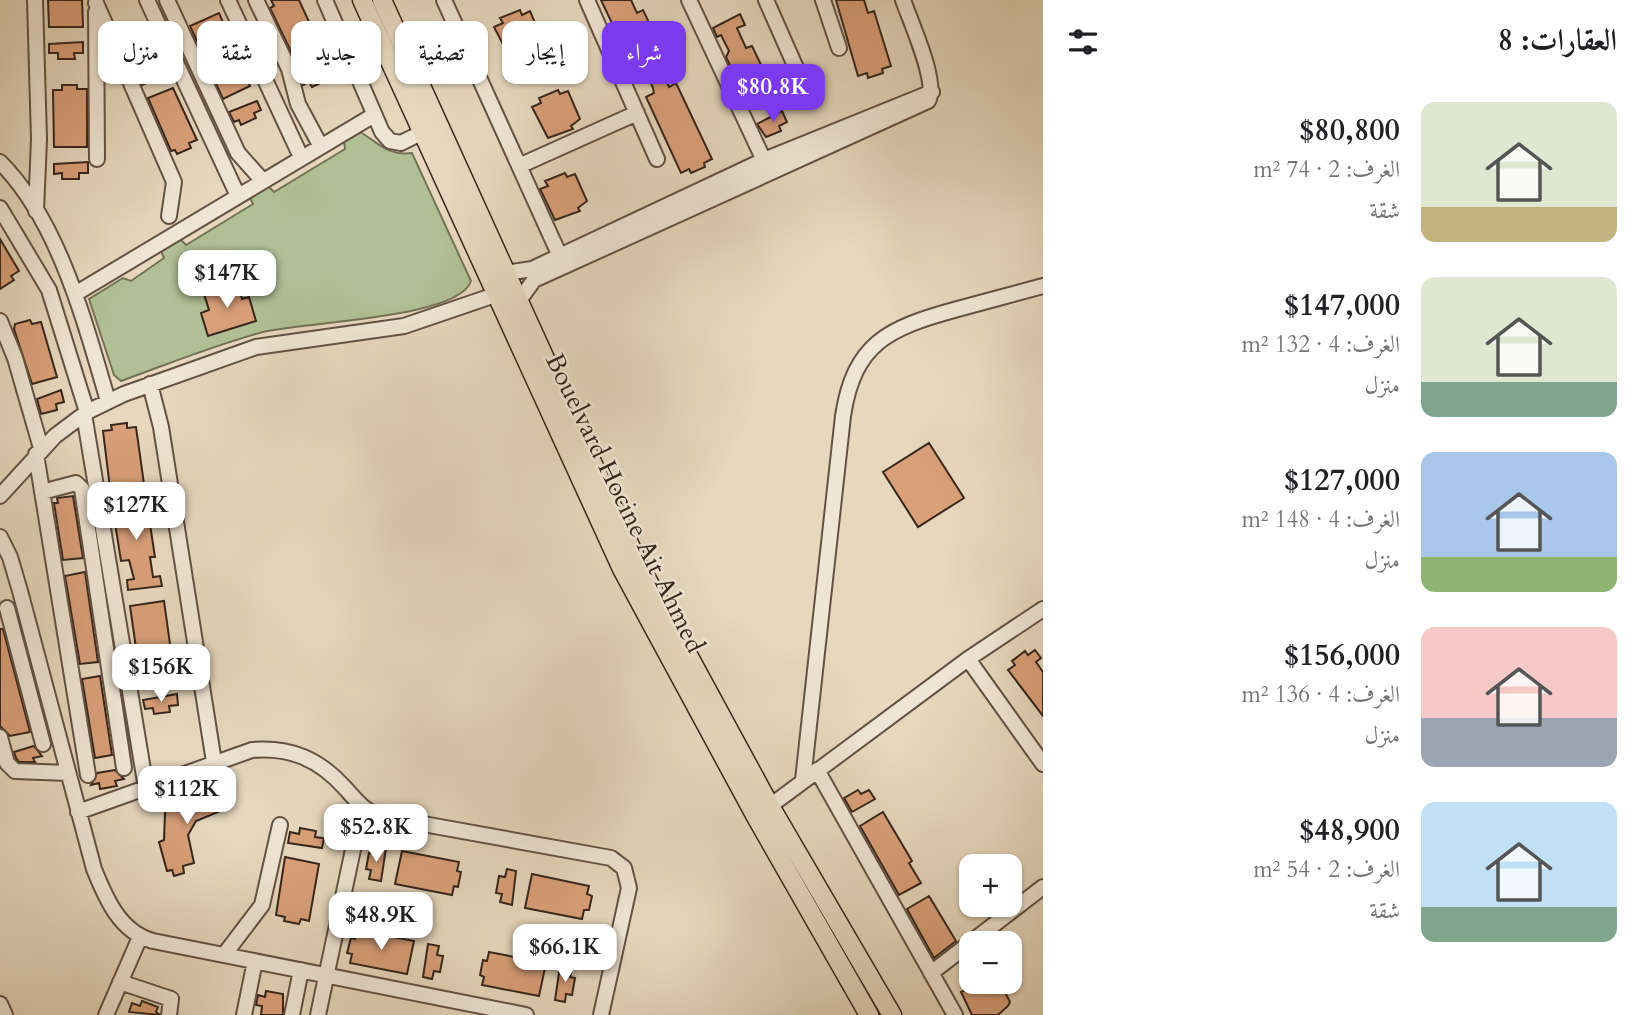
<!DOCTYPE html>
<html lang="ar">
<head>
<meta charset="utf-8">
<style>
	:root { --surface:#fff; --page:#f2f2f2; --text:#202124; --muted:#757577; --accent:#7c3aed }
	body { margin:0; font-family:Cardo,Amiri,serif; background:var(--page); color:var(--text); direction:rtl; height:100vh; display:flex; flex-direction:column; font-size:26px; white-space:nowrap }
	* { box-sizing:border-box; margin:0 }
	p { font-size:23px; color:var(--muted) }
	.icon { flex:none; width:38px; height:38px; fill:none; stroke:currentColor; stroke-width:2; stroke-linecap:round; stroke-linejoin:round }
	.map { position:relative; flex:1; overflow:hidden; direction:ltr }
	.drawer { display:flex; flex-direction:column; background:var(--surface); width:595px }
	.drawer>* { flex:none }
	.top-card { position:absolute; left:21px; top:21px; width:665px; height:63px; direction:rtl; display:flex; gap:14px }
	.fabs { position:absolute; left:959px; top:854px; display:grid; gap:14px }
	.fabs a { display:grid; place-items:center; width:63px; height:63px; border-radius:14px; background:var(--surface); box-shadow:0 2px 5px #0004; font-size:35px }
	.price { position:absolute; translate:-50% -60px; padding:0 16px; border-radius:14px; background:#fff; color:#222; font-size:23px; line-height:46px; filter:drop-shadow(0 2px 4px #0008) }
	.price::after { content:''; position:absolute; left:50%; top:42px; width:21px; height:16px; margin-left:-10px; background:inherit; clip-path:polygon(0 0,100% 0,50% 100%) }
	.price.current { background:var(--accent); color:#fff }
	ul { padding:0; list-style:none }
	li { display:flex; align-items:center; gap:21px; height:175px; padding:0 21px }
	li span { display:grid; place-items:center; flex:none; width:196px; height:140px; border-radius:14px; color:#555 }
	li>.icon { margin-inline-start:auto }
	span .icon { width:84px; height:84px; fill:#fffc; stroke-width:1 }
	li b { font-size:30px }
	h2 { display:flex; justify-content:space-between; align-items:center; height:84px; padding:0 21px; font-size:30px }
	.tag { padding:0 24px; border-radius:14px; background:var(--surface); box-shadow:0 2px 5px #0004; font-size:24px; line-height:63px }
	.tag.current { background:var(--accent); color:#fff }
	main { display:flex; flex:1; min-height:0 }
	.map>svg:first-child { display:block }
	.green { fill:#b0bf95; stroke:#747258; stroke-width:2 }
	.building { fill:#d99f79; stroke:#37261b; stroke-width:2 }
	.lines { fill:none; stroke-linecap:round; stroke-linejoin:round }
	.minor-casing { stroke:#635244; stroke-width:18 }
	.major-casing { stroke:#37261b; stroke-width:21 }
	.minor { stroke:#efe5d4; stroke-width:14 }
	.major { stroke:#e6d7bd; stroke-width:18 }
	.labels { text-anchor:middle; dominant-baseline:central; stroke-width:5; stroke-linejoin:round; paint-order:stroke }
	.street-label { font-size:26px; fill:#37261b; stroke:#efe5d4 }
</style>
</head>
<body>
<main>
<section class="drawer">
<h2>العقارات: 8<svg class="icon" aria-label="filters" viewBox="0 0 24 24"><path d="M4 7h16M4 17h16"/><circle cx="9" cy="7" r="2"/><circle cx="15" cy="17" r="2"/></svg></h2>
<ul>
<li><span style="background:linear-gradient(#dfe7d0 75%,#c2b280 0)"><svg class="icon" aria-label="home" viewBox="0 0 24 24"><path d="M3 11l9-7 9 7M6 9v11h12V9"/></svg></span><div><b>$80,800</b><p>الغرف: 2 · 74 m²</p><p>شقة</p></div></li>
<li><span style="background:linear-gradient(#dfe7d0 75%,#7fa58c 0)"><svg class="icon" aria-label="home" viewBox="0 0 24 24"><path d="M3 11l9-7 9 7M6 9v11h12V9"/></svg></span><div><b>$147,000</b><p>الغرف: 4 · 132 m²</p><p>منزل</p></div></li>
<li><span style="background:linear-gradient(#a9c7e8 75%,#8fb573 0)"><svg class="icon" aria-label="home" viewBox="0 0 24 24"><path d="M3 11l9-7 9 7M6 9v11h12V9"/></svg></span><div><b>$127,000</b><p>الغرف: 4 · 148 m²</p><p>منزل</p></div></li>
<li><span style="background:linear-gradient(#f6c9c9 65%,#9aa5b1 0)"><svg class="icon" aria-label="home" viewBox="0 0 24 24"><path d="M3 11l9-7 9 7M6 9v11h12V9"/></svg></span><div><b>$156,000</b><p>الغرف: 4 · 136 m²</p><p>منزل</p></div></li>
<li><span style="background:linear-gradient(#bfe0f5 75%,#7fa58c 0)"><svg class="icon" aria-label="home" viewBox="0 0 24 24"><path d="M3 11l9-7 9 7M6 9v11h12V9"/></svg></span><div><b>$48,900</b><p>الغرف: 2 · 54 m²</p><p>شقة</p></div></li>
</ul>
</section>
<div class="map">
<svg width="1043" height="1015" viewBox="0 0 1043 1015">
	<rect width="100%" height="100%" fill="#e6d7bd"/>
	<filter id="stains"><feTurbulence type="fractalNoise" baseFrequency=".00286" numOctaves="4"/><feColorMatrix values="0 0 0 0 .2 0 0 0 0 .09 0 0 0 0 .02 0 0 0 .5 -.17"/></filter>
	<radialGradient id="worn" r=".72"><stop offset=".6" stop-color="#630" stop-opacity="0"/><stop offset="1" stop-color="#630" stop-opacity=".3"/></radialGradient>
	<!-- green -->
	<path class="green" d="M360 132C379 143 387 156 412 153L471 281C459 319 300 322 263 332 214 345 168 364 121 381L114 375 89 299 123 278 131 281 164 258 161 251 180 239 186 245 253 204 249 196 268 186 274 192 345 149 344 141Z"/>
	<!-- building -->
	<path class="building" d="M48 0H82L83 27H49Z
		M271 0H299L321 48 295 60 270 8 274 6Z
		M601 0H631L637 13 643 10 668 62 660 66 665 78 669 87 676 83 712 159 704 163 705 167 691 173 689 169 681 173 646 97 654 93 653 88 646 73 637 76Z
		M836 0H864L868 13 874 11 891 66 882 69 883 73 868 78 867 73 858 76Z
		M520 10 522 15 530 11 542 39 533 46 534 49 510 58 494 27 503 23 500 18Z
		M219 13 250 86 223 99 190 26Z
		M740 14 745 25 737 28 746 48 752 46 777 98 751 109 726 57 729 51 721 35 717 37 713 28Z
		M83 42V53H74L75 59H58V53H49V44Z
		M153 62 155 67 163 63 167 73 142 85 138 68Z
		M328 63 332 71 324 75 327 80 312 87 309 82 303 85 300 73Z
		M62 85H77V89H87V147H54L53 90H62Z
		M173 88 197 140 189 143 191 148 177 154 175 150 171 151 148 98Z
		M558 90 560 94 568 91 580 119 571 126 573 129 548 138 532 107 541 103 539 98Z
		M257 101 261 110 254 113 256 118 241 125 239 120 234 122 229 112Z
		M782 111 787 122 779 126 781 131 766 137 757 124Z
		M88 162V173H79V179H62V173L54 174V164Z
		M565 173 567 177 575 174 587 201 578 208 580 211 555 220 540 189 548 186 545 181Z
		M0 239 19 271 11 276 14 280 0 289Z
		M237 282 242 299 249 297 256 321 208 336 201 313 209 310 204 294Z
		M30 320 32 324 41 322 57 377 32 384 14 329 15 324Z
		M61 390 64 402 56 404 57 410 41 414 37 399Z
		M127 423V428L136 427 144 484 110 488 103 431 112 430 111 425Z
		M929 443 964 498 918 527 883 472Z
		M73 496 83 558 63 560 54 503H58L57 498Z
		M146 498 155 557H150L153 577 160 576 162 586 128 590 127 580 134 579 129 560 121 561 112 504Z
		M85 572 98 662 80 664 65 576Z
		M164 601 175 680 141 683 130 606Z
		M0 629H3L30 732 10 736 0 726Z
		M1035 650 1041 658 1036 662 1043 672V716L1008 670 1015 665 1012 661 1025 651 1028 655Z
		M100 676 112 755 95 758 82 679Z
		M177 694 178 705 169 706 170 712 154 714 153 708 145 709 143 700Z
		M34 746 42 756 33 758 35 762H19L16 758 14 752Z
		M115 770 124 779 115 781 117 786 100 789 99 783 91 785 97 773Z
		M213 785 215 790 221 787 225 797 219 800 223 810 196 821 188 835 194 863 183 866 184 873 174 876 172 870 167 871 159 842 164 840 165 812 187 800 186 795Z
		M858 790 861 794 869 790 875 799 852 812 844 798Z
		M883 812 912 861 909 863 921 883 899 895 860 826Z
		M300 828 316 831 315 837 324 838 322 848 288 843 290 832 299 834Z
		M376 846 386 848 381 881 369 879 371 870 366 869 369 853 375 854Z
		M402 851 459 862 457 871 461 872 458 887 454 886 452 895 395 884Z
		M285 857 319 864 309 921 301 919 299 924 284 921 285 917 276 915Z
		M507 869 516 871 512 905 500 902 502 894 496 893 499 876 505 877Z
		M532 874 589 886 587 894 592 896 589 910H584L582 919 525 908Z
		M929 896 956 941 934 958 907 909Z
		M357 930 414 941 407 974 350 963 352 954 347 953 351 938 355 939Z
		M428 944 439 946 437 955 443 956 440 972 434 971 432 979 423 977Z
		M489 952 546 963 539 996 482 985 484 977 480 975 483 960 487 961Z
		M560 966 572 969 570 977 575 978 572 995 566 994 565 1002 555 1000Z
		M967 982H1000L1010 1002 1008 1006 998 1015H972L961 992 970 988Z
		M266 991 283 994V1015H261L262 1006 256 1005 258 995 265 997Z
		M142 1001 158 1007 156 1012 160 1015 129 1012 132 1003 140 1006Z"/>
	<g class="lines">
		<defs>
			<path id="minor" d="M35 0 39 139 36 211
				M147 0 238 196
				M167 0 238 153 263 181
				M228 0 301 157
				M256 0 289 69 298 104 320 145
				M325 0 382 132 390 141 401 143 421 133
				M444 0 563 263
				M587 0 657 159
				M689 0 767 167
				M766 0 808 95
				M823 0 839 48
				M96 3 174 182 169 216
				M96 12 97 159
				M0 162C59 221 85 323 108 401
				M519 166 637 113
				M0 208 49 290 87 412
				M505 273 532 269 764 160 932 92
				M75 294 374 115
				M518 302 534 280 928 101C939 83 910 21 903 0
				M0 321 15 358 41 448
				M150 384 161 427 214 762
				M84 414 146 788
				M36 454 88 775
				M42 492 76 483 82 489 124 768
				M0 496 55 436 87 412 124 394 256 347 404 326 495 295
				M0 537 10 557 20 591 94 869C106 899 120 932 153 941L526 1015
				M7 608 43 744
				M968 659 1043 764
				M0 737 7 763 15 771 68 773
				M817 770 955 1015
				M803 780 843 416C854 343 889 328 954 310 984 302 1013 294 1043 286
				M770 806 968 659 1043 609
				M78 812 252 750C291 747 319 759 345 788 355 799 364 811 379 816L611 858 624 868 629 888 601 1015
				M224 955 262 905 280 825
				M931 973 1043 887
				M120 982 171 999 169 1015
				M0 1004 5 1015
				M106 1015 140 937
				M244 1015 255 961
				M292 1015 301 970
				M318 1015 362 807"/>
			<path id="major" d="M362 0 622 569 755 815 869 1015
				M382 0 637 561 770 806 892 1015"/>
		</defs>
		<!-- minor casing -->
		<use href="#minor" class="minor-casing"/>
		<!-- major casing -->
		<use href="#major" class="major-casing"/>
		<!-- minor -->
		<use href="#minor" class="minor"/>
		<!-- major -->
		<use href="#major" class="major"/>
	</g>
	<g class="labels">
		<!-- street labels -->
		<g class="street-label">
			<text transform="translate(625 503) rotate(64)">Bouelvard Hocine Ait Ahmed</text>
		</g>
	</g>
	<rect width="100%" height="100%" filter="url(#stains)"/>
	<rect width="100%" height="100%" fill="url(#worn)"/>
</svg>
<div class="fabs">
<a>+</a>
<a>−</a>
</div>
<b class="price current" style="left:773px;top:124px">$80.8K</b>
<b class="price" style="left:227px;top:310px">$147K</b>
<b class="price" style="left:136px;top:542px">$127K</b>
<b class="price" style="left:161px;top:704px">$156K</b>
<b class="price" style="left:187px;top:826px">$112K</b>
<b class="price" style="left:376px;top:864px">$52.8K</b>
<b class="price" style="left:381px;top:952px">$48.9K</b>
<b class="price" style="left:565px;top:984px">$66.1K</b>
<div class="top-card">
<a class="tag current">شراء</a>
<a class="tag">إيجار</a>
<a class="tag">تصفية</a>
<a class="tag">جديد</a>
<a class="tag">شقة</a>
<a class="tag">منزل</a>
</div>
</div>
</main>
</body>
</html>
